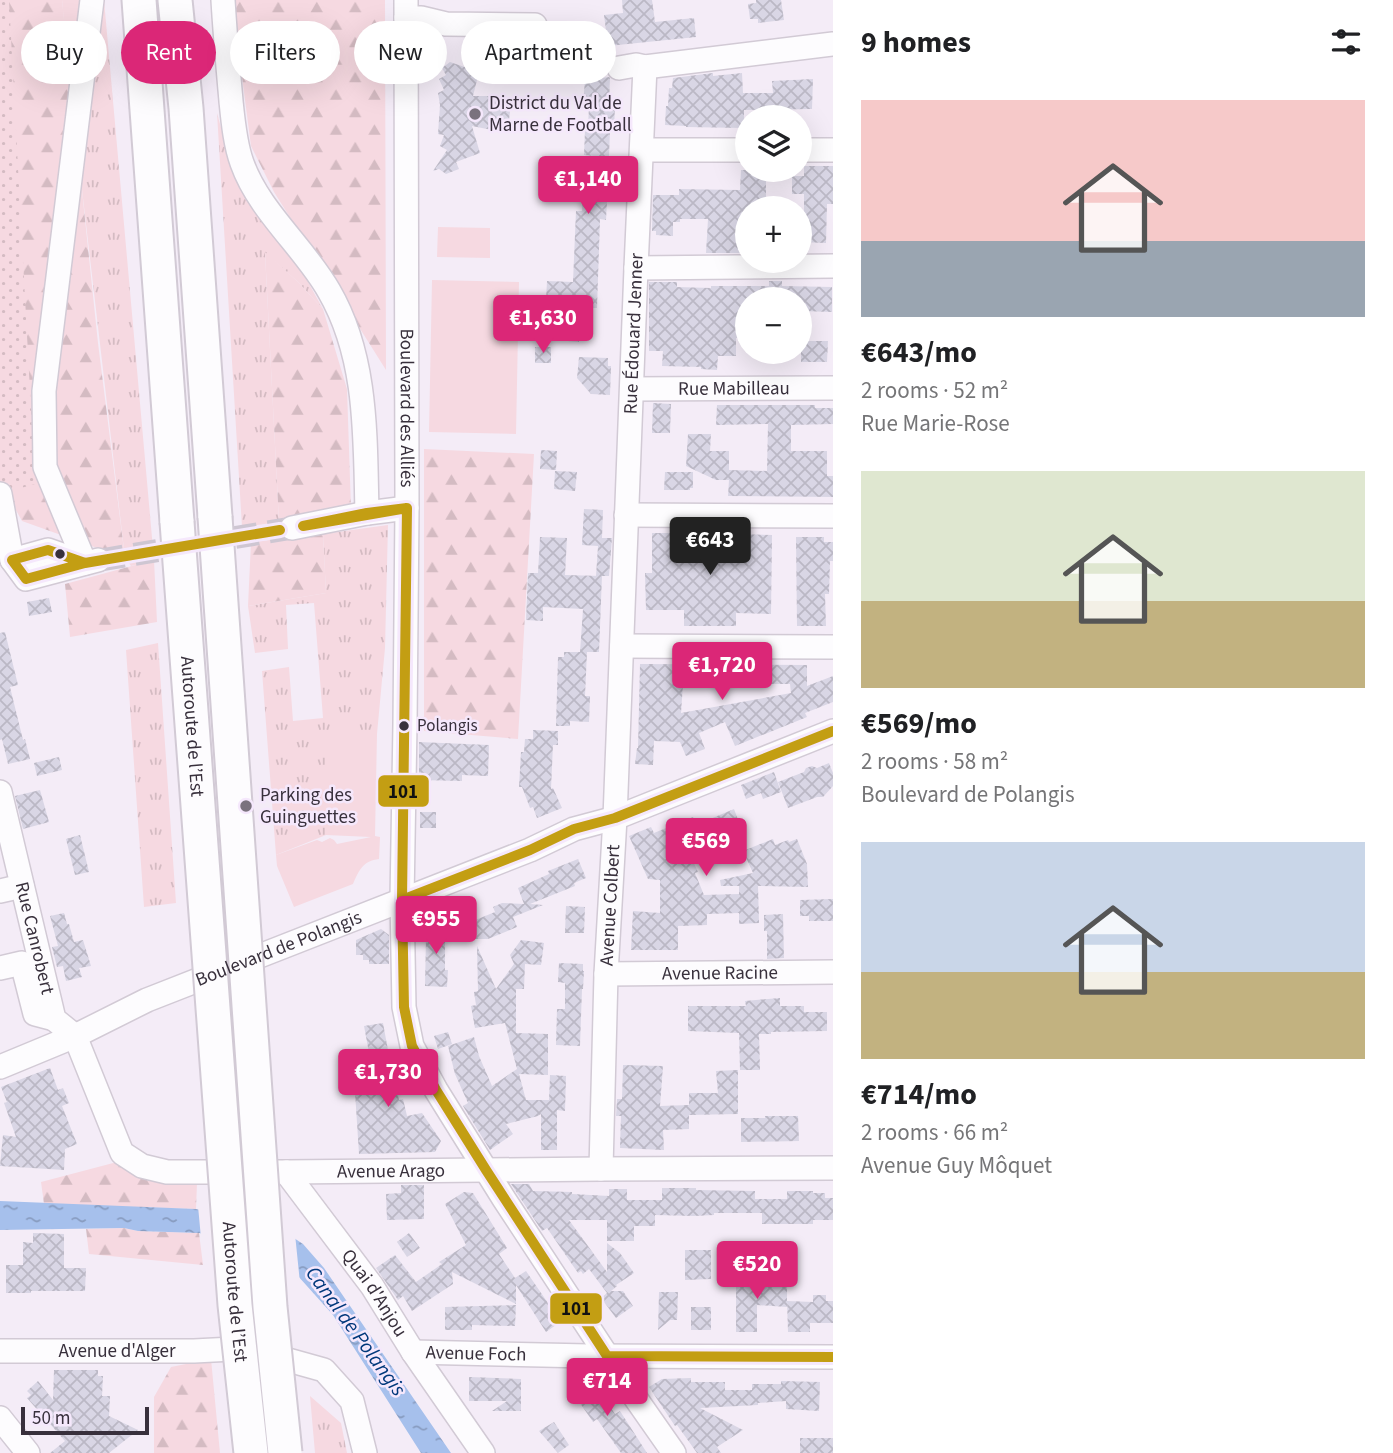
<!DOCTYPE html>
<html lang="en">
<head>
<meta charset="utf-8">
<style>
	:root { --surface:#fff; --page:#f2f2f2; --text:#202124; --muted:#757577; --accent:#db2777 }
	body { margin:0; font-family:"Source Sans 3",sans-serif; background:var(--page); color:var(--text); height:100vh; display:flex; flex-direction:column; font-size:26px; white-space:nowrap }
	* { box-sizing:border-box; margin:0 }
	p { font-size:23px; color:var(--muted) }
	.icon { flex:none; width:38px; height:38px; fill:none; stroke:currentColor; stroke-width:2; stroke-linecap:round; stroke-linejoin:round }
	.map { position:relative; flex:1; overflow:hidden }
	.details { display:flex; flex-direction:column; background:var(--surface); width:560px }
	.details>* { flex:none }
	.guide { position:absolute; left:21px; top:21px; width:665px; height:63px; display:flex; gap:14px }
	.fabs { position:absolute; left:735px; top:105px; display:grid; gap:14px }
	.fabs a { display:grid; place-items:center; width:77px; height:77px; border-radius:50%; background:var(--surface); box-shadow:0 7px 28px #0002; font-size:35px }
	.scale { position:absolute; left:21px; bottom:18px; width:128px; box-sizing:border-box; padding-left:7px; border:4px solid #38303c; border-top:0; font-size:19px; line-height:24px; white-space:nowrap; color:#38303c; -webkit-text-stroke:5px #f5e8fc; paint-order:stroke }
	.price { position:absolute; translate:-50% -60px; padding:0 16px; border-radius:7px; background:var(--accent); color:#fff; font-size:23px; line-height:46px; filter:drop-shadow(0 2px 4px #0008) }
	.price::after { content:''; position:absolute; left:50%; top:42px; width:21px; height:16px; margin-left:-10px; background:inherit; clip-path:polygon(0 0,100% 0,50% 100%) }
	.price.selected { background:#222; color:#fff }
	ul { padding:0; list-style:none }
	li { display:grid; align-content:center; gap:14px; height:371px; padding:0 28px }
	li span { display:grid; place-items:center; height:217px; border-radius:0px; color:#555 }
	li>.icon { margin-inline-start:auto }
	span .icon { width:126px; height:126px; fill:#fffc; stroke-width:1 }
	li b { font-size:30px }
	h2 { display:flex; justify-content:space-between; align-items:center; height:84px; padding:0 28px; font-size:30px }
	.pill { padding:0 24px; border-radius:32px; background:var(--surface); box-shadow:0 7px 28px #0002; font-size:24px; line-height:63px }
	.pill.selected { background:var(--accent); color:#fff }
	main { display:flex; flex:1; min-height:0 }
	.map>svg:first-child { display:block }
	.grass { fill:url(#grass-tufts) }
	.forest { fill:url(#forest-firs) }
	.park { fill:url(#park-dots) }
	.garden { fill:#f6d9e1 }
	.water { fill:url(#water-ripples) }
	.pier { fill:#f4ecf7 }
	.building { fill:url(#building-cross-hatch); fill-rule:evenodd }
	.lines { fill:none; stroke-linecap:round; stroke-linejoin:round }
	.minor-tunnel { stroke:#cec6d2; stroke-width:23; stroke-dasharray:23 11; stroke-linecap:butt }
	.minor-casing { stroke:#d2cad5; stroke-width:26 }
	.highway-casing { stroke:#d2cad5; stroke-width:37 }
	.minor { stroke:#fdfcfe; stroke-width:23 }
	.highway { stroke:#fdfcfe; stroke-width:33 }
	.highway-bridge-casing { stroke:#d2cad5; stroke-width:37; stroke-linecap:butt }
	.highway-bridge { stroke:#fdfcfe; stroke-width:33 }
	.bus-1-casing { stroke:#f5e8fc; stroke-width:16 }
	.bus-1 { stroke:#c39e13; stroke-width:10 }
	.poi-dot { fill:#7a727d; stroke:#f5e8fc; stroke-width:2.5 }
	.bus-dot { fill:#38303c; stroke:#f5e8fc; stroke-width:2.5 }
	.labels { text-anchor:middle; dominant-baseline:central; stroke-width:5; stroke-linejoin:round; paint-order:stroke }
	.bus-label { font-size:17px; fill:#38303c; stroke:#f5e8fc; text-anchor:start }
	.poi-label { font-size:19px; fill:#38303c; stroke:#f5e8fc; text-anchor:start }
	.street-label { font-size:19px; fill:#38303c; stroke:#f5e8fc }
	.water-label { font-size:21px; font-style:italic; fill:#00387b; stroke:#f5e8fc }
	.line-badge { stroke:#f5e8fc; stroke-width:2.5 }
	.pale-badge-label { font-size:19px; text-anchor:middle; font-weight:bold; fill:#111 }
</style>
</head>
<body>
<main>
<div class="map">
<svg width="833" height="1453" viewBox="0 0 833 1453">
	<defs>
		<pattern id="grass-tufts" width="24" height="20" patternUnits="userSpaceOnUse" patternTransform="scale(1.75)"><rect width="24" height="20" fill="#f6d9e1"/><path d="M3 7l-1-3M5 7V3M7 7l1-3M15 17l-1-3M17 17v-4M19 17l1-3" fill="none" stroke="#d4bbc2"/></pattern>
		<pattern id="forest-firs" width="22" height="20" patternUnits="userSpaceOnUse" patternTransform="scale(1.75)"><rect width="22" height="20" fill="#f6d9e1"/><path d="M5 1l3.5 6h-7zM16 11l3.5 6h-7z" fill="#d4bbc2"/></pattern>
		<pattern id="park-dots" width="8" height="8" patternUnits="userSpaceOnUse" patternTransform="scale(1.75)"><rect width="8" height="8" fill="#f6d9e1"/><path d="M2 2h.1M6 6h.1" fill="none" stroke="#d4bbc2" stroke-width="1.8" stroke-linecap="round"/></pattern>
		<pattern id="water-ripples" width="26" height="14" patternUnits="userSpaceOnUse" patternTransform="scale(1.75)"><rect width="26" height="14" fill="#a6c0ec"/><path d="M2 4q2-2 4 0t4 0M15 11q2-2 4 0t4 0" fill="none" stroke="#889cc0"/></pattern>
		<pattern id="building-cross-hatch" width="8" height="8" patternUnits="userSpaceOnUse" patternTransform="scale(1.75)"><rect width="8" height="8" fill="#d9d6e5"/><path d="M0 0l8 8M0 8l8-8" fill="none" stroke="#bbb8c5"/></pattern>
	</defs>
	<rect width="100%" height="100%" fill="#f4ecf7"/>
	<!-- grass -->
	<path class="grass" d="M62 0H87L70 87Z
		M104 0 154 560 131 566 125 558 79 164Z
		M217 113 234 175 265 220 298 264 323 309 297 281 265 253 279 522 242 527Z
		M388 525 385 648 377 734H326V835L276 855 262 671 289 667 293 721 323 718 314 603 286 605 288 649 255 653 248 606 326 593 323 534Z
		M158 643 176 903 144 907 126 650Z
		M310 1396 341 1423 347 1453H315Z"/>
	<!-- forest -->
	<path class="forest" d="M0 0H62L98 343 125 558 22 521 0 481Z
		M232 0H385L386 370 274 192 251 146Z
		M265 252 297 281 323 309 347 389 351 509 279 522Z
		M424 449 534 454 518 739 424 731Z
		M323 534 326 593 248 606 251 542Z
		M154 560 157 622 70 637 65 584Z
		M117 1162 197 1183 196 1209 44 1204 41 1182Z
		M124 1228 138 1231 199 1233 203 1265 89 1254 86 1229Z
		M211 1359 220 1453H154V1397L171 1367Z"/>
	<!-- park -->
	<path class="park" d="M0 0H9L35 484 0 494Z"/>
	<!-- garden -->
	<path class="garden" d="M438 227 490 228V258L437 257Z
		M432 280 519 282 516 434 429 432Z
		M326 734H377L375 836 380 837 379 859C363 861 359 870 353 884L294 907 277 866 276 855 317 840 322 842 330 838 334 840 337 844 371 837 326 835Z"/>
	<!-- water -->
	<path class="water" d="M0 1201 196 1209 282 1230 303 1244 324 1268 451 1453H421L333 1315 280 1256 254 1248 199 1233 138 1231 124 1228 0 1230Z"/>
	<!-- pier -->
	<path class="pier" d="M198 1206 284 1227 295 1234 300 1283 278 1259 253 1251 201 1238Z"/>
	<!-- building -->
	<path class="building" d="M622 0H652L655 22 694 18 696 37 608 46 604 15 623 13Z
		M756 0H781L784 20 758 23V19H750L748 4 756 3Z
		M558 36 596 39 582 50 580 80 551 78 552 61 556 62Z
		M450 62 479 72 473 96H498L506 101 510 112 509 120 500 128 492 130 472 126 480 153 456 162 459 169 446 174 439 169 433 171 447 150 440 146 444 135 438 134 440 105 438 93 444 90 439 79 446 75 442 68Z
		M713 73V76L742 73 743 93H773L772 81 813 79 812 109 744 110V128L686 127V126L665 125 666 106H668L669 88H672L673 78Z
		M609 77 610 78 609 105H615L614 131H610L609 156H611L612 159 614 160 613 182H608L606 220 600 219 597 308H581L579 342 557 340 559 300H546L547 281 573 282 576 211H582L583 190H593L594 156 584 155 585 130H588L589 104H583L585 80Z
		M804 166H833V204H827L826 243 800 242V219L804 220V194H792V176H804Z
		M741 170H766V208H747V253H706L708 219H680V222H673V236L656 235V231H652L653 195H679V189L740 190Z
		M769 281H782V286L832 287V312L801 311V299H747V306H742L743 335H739V338H736V356H718L717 370 701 369V367L662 366 663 351H649V282H677V287L711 288V286H769Z
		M801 341H828L827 362H801Z
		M535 347H551V363H535Z
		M579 357 608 358V366H611L610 395 591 394 577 378Z
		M653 403 671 404 670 433H652Z
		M717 405H815V408H833V424L791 425V451H827V476H833V497L728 496 729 480H716L686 466 688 434H711L710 451H729V470L767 471 768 424 716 425Z
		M541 450 557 451 556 470 540 469Z
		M555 471 577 472 575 491 554 489Z
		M665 472H693V488H690V490H664Z
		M584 509 603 510 602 538H612L609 576H596L598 546 582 545Z
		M652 533H694L693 538H709L711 540H737V534L772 535 771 614 736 613V626H684V610H646L645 573H652Z
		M540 537 567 538 565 575 602 576 599 652H587L585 696H590L589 722 570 721V726H556L558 657H564V652H580L583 609 543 607V621L526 620 528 573H538Z
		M796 537H824V542H833V561H830L829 594H825L826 626H797Z
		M49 598 52 612 29 616 27 602Z
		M5 632 18 685 10 687 23 740 25 739 30 759 8 764 2 739 0 740V633Z
		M640 664 807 665V686L833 676V702L805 713 807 717 735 746 725 722 699 733 705 749 686 756 680 742 654 741 653 765 635 764 637 748H638ZM683 684H790L791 693 681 713Z
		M533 730 558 731V745H553L551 789 553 788 562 808 537 818 533 807 530 808 522 787H519L521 752H524L525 739H533Z
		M419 742 489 745 488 776 462 775V781L419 780Z
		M59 757 62 770 37 776 34 763Z
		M829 763 833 773V786L823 797H817L788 808 778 782 804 772 806 768 812 766 817 768Z
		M774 772 781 792 763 799 761 793 746 799 741 785Z
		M40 790 49 822 23 829 15 796Z
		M734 809 745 838 691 857 698 872 695 873 704 895 739 894V886H721L720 880 753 873 743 851 773 839 775 845 788 840 789 842 797 839 807 864 808 887 758 886 759 923 739 924V913L707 914V925L678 926V950H631L633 911 660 913V880L648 879 629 836 651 827 654 833 693 817 696 825Z
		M420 812H436V828H420Z
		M80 835 89 872 75 875 66 839Z
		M578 859 586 878 574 883 575 886 530 904 543 905 513 917 517 927 488 939H465L463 925 495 912 493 907 502 903 524 904 518 888 549 874 548 871Z
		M833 899V921H809V916H800V900Z
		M566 906 585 907 584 933H565Z
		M64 913 67 924H69L74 942 83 940 91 966 79 968 82 977 66 981 63 966 57 967 52 947 58 946 50 916Z
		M783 914 784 958 767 959V931H764V915Z
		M429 924H448V939L445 938V970H448L447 987 425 986 426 938H429Z
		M381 929 389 935V964H369V960H363V955H356V940Z
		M521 940 544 943 541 965 525 964 524 989H516V1033L548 1034V1075L519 1074 526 1100H549L550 1075 566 1076 565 1111 557 1110V1150H541V1114L538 1116 506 1124 513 1134 490 1150 463 1106 468 1103 455 1074 448 1046 474 1037 479 1056 492 1086 517 1069 505 1023 475 1028 471 1006 476 1005 474 992 478 991 477 946 496 989 514 964 510 955Z
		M559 963 583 964V971H584L583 989H582L580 1046 556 1045 557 1009H565V983L558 982Z
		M780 998V1006H804V1012H827V1031L771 1032V1034H759L760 1070H740L739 1033 688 1031V1006H746L745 1001Z
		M383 1023 394 1083H396L399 1100 403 1099 407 1116 422 1113 441 1141 435 1152 359 1154 355 1092 373 1091 367 1059 370 1058 364 1026Z
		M448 1032 452 1044 438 1049 434 1036Z
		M623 1065 663 1066 660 1106 689 1105V1093H718L716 1071 738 1070V1114L689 1115V1112V1129L663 1130 664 1150 620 1148 621 1116H616L617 1099H622Z
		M50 1068 58 1090 63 1088 69 1103 62 1106 77 1144 65 1149 64 1170 0 1166 3 1135 16 1137 4 1103 7 1102 1 1087Z
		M765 1116H798L799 1141 741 1142V1118H765Z
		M511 1184H529L533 1191 572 1192V1194L609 1196V1189H627V1200H662V1188H696V1190L755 1191V1199H787V1191H813V1193H825V1198H833V1220H813V1224H762V1213H714V1215L694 1216 655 1215V1226H634V1241H607V1220H569L607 1272V1243L620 1253 634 1273 616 1285 617 1286 611 1291H623L633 1306 616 1318 601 1298 607 1293 589 1269 583 1274 581 1271 578 1273 547 1228 542 1231Z
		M401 1185H424V1219L387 1220 386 1194 401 1193Z
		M464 1192 473 1193 507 1248 499 1254 515 1278 526 1271 550 1306 553 1304 563 1320 546 1332 516 1285V1304L452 1272 453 1284 412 1311 403 1296 398 1300 376 1268 395 1255 416 1282 442 1264 439 1262 466 1245 445 1204Z
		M33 1233 64 1234V1268H86L85 1291H31V1293H6V1265H23V1242L33 1243Z
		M409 1233 420 1248 407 1257 397 1242Z
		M685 1250H711V1279L685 1280Z
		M736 1281 787 1282V1307L757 1305V1332H736Z
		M659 1292H678L677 1320H670L658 1330Z
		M813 1295H826V1301H833V1323H810V1332H788L787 1301 813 1302Z
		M516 1305 515 1326 472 1325V1330H445V1307Z
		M691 1307H711V1330H691Z
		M54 1370H98V1376H103L102 1396H110L109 1416 138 1430 109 1453H50L65 1441 27 1398 31 1395 27 1391 38 1381 53 1400Z
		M469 1377 521 1379V1411H492L507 1401H469Z
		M583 1378 589 1387 592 1384 599 1393 600 1392 615 1414 620 1411 647 1453H621L597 1419 593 1422 569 1387Z
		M691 1378V1382H725V1390H752V1384H781V1381L820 1382 819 1411 786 1409V1401L758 1403V1405L700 1408 743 1430 717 1447 721 1453H697L677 1425 675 1426 649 1387 662 1379Z
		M554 1422 569 1445 558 1453 539 1431Z
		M800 1438H833V1453H800Z"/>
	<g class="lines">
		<!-- minor-tunnel -->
		<path class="minor-tunnel" d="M101 560 292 528"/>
		<defs>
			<g id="minor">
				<path d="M223 0C225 34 228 67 231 101 233 121 235 144 242 163 259 211 304 247 329 291 368 358 365 438 367 513"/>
				<path id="s1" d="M406 0 407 508 405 724 402 900 404 1007 412 1046 436 1090 504 1199 625 1383 674 1453"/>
				<path d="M406 18H421L446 24 535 25"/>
				<path d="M619 68 636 65 645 67 833 44"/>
				<path d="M642 150H747"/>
				<path d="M800 150H833"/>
				<path d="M636 268 833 266"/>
				<path id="s2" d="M632 389 833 388"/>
				<path d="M0 494 12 560 26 579 98 560"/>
				<path d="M626 515 833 516"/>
				<path d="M292 528 367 513 407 508"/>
				<path d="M12 560 48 550 85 563"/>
				<path d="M85 563 45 467 44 391 92 0"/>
				<path d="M622 646 833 647"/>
				<path id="s3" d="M0 792 54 1019 75 1036 122 1153 142 1166 167 1172H286L601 1169 833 1168"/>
				<path d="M0 891 22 886"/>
				<path d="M0 968 22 963 35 1014 54 1019"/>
				<path id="s4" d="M606 974 833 972"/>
				<path id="s5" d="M0 1067 75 1036 147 1000 530 850 574 829 615 818 833 731"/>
				<path id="s6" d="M601 1169 606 974 615 818 636 268 645 67"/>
				<path id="s7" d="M286 1172 372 1286 413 1352 483 1453"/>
				<path id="s8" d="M0 1351H194L233 1349 281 1358 324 1370 352 1401 365 1453"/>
				<path id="s9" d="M413 1352 588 1356 833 1357"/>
				<path d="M0 1418 28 1453"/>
			</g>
			<path id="highway" d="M139 0 177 522
				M175 0 186 108 215 517"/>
		</defs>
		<!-- minor casing -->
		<use href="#minor" class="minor-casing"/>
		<!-- highway casing -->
		<use href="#highway" class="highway-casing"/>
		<!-- minor -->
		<use href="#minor" class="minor"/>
		<!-- highway -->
		<use href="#highway" class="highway"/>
		<defs>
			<g id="highway-bridge">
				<path d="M215 517 270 1307 285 1453"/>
				<path id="s10" d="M177 522 235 1305 251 1453"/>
			</g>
		</defs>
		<!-- highway-bridge casing -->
		<use href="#highway-bridge" class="highway-bridge-casing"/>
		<!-- highway-bridge -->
		<use href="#highway-bridge" class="highway-bridge"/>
		<defs>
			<path id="bus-1" d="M407 508 402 900 404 1007 412 1046 436 1090 486 1170 607 1356 833 1357
				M407 508 303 526 367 513Z
				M179 547 280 530
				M179 547 280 530
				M48 550 85 563 26 579 12 560Z
				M85 563 179 547
				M85 563 179 547
				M402 900 530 850 574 829 615 818 833 731"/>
		</defs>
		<!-- bus-1 casing -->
		<use href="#bus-1" class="bus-1-casing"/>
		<!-- bus-1 -->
		<use href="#bus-1" class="bus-1"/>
	</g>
	<!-- markers -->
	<g class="poi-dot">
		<circle cx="475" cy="114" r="7"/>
		<circle cx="246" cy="806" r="7"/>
	</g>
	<g class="bus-dot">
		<circle cx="60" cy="554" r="6"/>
		<circle cx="404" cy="726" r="6"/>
	</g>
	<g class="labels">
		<!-- bus labels -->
		<g class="bus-label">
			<text x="417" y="726">Polangis</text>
		</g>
		<!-- poi labels -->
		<g class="poi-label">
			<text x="489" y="103">District du Val de<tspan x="489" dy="22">Marne de Football</tspan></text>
			<text x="260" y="795">Parking des<tspan x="260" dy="22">Guinguettes</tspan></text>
		</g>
		<!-- street labels -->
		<g class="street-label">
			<text stroke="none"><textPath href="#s6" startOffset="836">Rue Édouard Jenner</textPath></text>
			<text stroke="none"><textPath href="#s2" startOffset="102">Rue Mabilleau</textPath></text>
			<text stroke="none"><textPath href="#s1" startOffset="408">Boulevard des Alliés</textPath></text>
			<text stroke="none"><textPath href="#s10" startOffset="205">Autoroute de l’Est</textPath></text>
			<text stroke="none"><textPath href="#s6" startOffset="264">Avenue Colbert</textPath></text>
			<text stroke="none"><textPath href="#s3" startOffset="150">Rue Canrobert</textPath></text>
			<text stroke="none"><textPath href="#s5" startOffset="303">Boulevard de Polangis</textPath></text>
			<text stroke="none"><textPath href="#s4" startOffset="114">Avenue Racine</textPath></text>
			<text stroke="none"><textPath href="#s3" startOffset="660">Avenue Arago</textPath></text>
			<text stroke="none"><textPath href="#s10" startOffset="772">Autoroute de l’Est</textPath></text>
			<text stroke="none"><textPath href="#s7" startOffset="150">Quai d'Anjou</textPath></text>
			<text stroke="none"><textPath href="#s8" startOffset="117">Avenue d'Alger</textPath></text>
			<text stroke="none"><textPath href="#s9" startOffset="63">Avenue Foch</textPath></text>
		</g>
		<!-- water labels -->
		<g class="water-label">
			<text transform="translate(356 1331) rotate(54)">Canal de Polangis</text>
		</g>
	</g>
	<g class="line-badge">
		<rect x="377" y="774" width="53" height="34" rx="7" fill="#c39e13"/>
		<rect x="549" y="1292" width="54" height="33" rx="7" fill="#c39e13"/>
	</g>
	<g class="pale-badge-label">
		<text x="403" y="798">101</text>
		<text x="576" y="1315">101</text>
	</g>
</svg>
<div class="fabs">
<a><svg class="icon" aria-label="layers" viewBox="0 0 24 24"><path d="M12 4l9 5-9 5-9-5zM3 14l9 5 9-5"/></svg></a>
<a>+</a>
<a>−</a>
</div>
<div class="scale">50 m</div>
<b class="price" style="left:588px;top:216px">€1,140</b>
<b class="price" style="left:543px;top:355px">€1,630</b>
<b class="price selected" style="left:710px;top:577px">€643</b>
<b class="price" style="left:722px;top:702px">€1,720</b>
<b class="price" style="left:706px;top:878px">€569</b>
<b class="price" style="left:436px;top:956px">€955</b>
<b class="price" style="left:388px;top:1109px">€1,730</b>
<b class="price" style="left:757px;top:1301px">€520</b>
<b class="price" style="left:607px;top:1418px">€714</b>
<div class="guide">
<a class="pill">Buy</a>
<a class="pill selected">Rent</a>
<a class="pill">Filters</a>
<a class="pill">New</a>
<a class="pill">Apartment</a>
</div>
</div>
<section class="details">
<h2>9 homes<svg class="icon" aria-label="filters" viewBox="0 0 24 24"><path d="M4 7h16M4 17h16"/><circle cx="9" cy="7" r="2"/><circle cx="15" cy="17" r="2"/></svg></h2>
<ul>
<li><span style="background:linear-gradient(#f6c9c9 65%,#9aa5b1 0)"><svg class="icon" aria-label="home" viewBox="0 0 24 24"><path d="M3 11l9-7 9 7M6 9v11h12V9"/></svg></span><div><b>€643/mo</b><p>2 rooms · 52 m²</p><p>Rue Marie-Rose</p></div></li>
<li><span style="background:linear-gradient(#dfe7d0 60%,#c2b280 0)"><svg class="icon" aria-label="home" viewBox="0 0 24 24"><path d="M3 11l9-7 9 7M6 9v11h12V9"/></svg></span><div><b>€569/mo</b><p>2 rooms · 58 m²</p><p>Boulevard de Polangis</p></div></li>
<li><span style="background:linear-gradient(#c9d6e8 60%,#c2b280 0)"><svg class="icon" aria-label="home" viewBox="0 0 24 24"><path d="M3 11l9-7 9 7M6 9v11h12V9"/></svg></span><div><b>€714/mo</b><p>2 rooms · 66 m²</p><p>Avenue Guy Môquet</p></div></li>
</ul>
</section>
</main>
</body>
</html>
